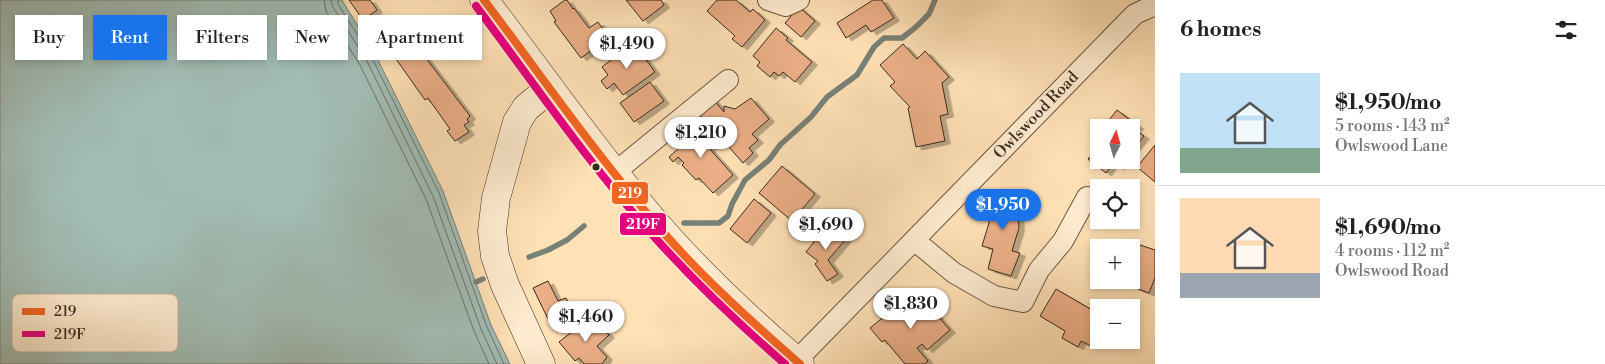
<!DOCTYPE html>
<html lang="en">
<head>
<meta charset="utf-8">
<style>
	:root { --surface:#fff; --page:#f6f6f6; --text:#202124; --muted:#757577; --line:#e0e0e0; --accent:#1a73e8 }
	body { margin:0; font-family:"Libre Bodoni",serif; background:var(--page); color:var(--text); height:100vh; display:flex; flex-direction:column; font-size:19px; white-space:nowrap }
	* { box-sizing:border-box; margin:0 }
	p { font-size:16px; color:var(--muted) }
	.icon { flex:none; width:28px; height:28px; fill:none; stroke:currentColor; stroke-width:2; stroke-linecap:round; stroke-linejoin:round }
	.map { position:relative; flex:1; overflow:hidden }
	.details { display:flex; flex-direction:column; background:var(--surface); width:450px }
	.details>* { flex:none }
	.guide { position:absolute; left:15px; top:15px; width:475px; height:45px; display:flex; gap:10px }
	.needle { width:32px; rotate:5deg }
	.buttons { position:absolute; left:1090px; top:119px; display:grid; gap:10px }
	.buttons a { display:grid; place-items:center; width:50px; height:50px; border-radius:0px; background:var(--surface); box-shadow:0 2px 8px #0003; font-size:25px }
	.price { position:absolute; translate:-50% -42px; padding:0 11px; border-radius:18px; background:#fff; color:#222; font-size:16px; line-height:32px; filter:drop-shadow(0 1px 2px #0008) }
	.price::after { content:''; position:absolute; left:50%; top:30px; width:15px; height:11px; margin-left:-8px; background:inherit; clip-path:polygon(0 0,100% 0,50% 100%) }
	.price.active { background:var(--accent); color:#fff }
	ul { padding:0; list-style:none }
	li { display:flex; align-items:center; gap:15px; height:125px; padding:0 25px }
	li+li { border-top:1px solid var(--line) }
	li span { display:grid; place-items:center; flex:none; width:140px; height:100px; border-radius:0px; color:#555 }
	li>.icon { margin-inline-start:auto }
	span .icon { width:60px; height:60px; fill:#fffc; stroke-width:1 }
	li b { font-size:21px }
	h2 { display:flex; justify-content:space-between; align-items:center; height:60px; padding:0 25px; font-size:21px }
	.chip { padding:0 18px; border-radius:0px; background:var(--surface); box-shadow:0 2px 8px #0003; font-size:18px; line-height:45px }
	.chip.active { background:var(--accent); color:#fff }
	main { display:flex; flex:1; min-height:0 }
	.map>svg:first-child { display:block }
	.water { fill:#a1bcb4; stroke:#778178 }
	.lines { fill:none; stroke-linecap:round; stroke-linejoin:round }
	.shore { stroke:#6c726a; stroke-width:1 }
	.stream { stroke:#778178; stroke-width:5.5 }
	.building { fill:#ebaf87; stroke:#37291f; filter:url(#shadow) }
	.street-casing { stroke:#695745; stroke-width:22 }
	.secondary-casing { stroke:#37291f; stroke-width:29 }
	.street { stroke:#ffecd0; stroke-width:20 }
	.secondary { stroke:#ffecd0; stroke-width:28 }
	.bus-1-casing { stroke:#ffecd0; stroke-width:11 }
	.bus-2-casing { stroke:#ffecd0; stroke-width:11 }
	.bus-1 { stroke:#f26522; stroke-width:8 }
	.bus-2 { stroke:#e5007d; stroke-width:8 }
	.bus-dot { fill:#37291f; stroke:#ffecd0; stroke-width:2 }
	.labels { text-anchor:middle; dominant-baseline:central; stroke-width:4; stroke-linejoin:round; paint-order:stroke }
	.street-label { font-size:16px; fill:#37291f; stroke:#ffecd0 }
	.key { fill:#ffecd0; stroke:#c3b29b; stroke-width:1 }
	.key-label { font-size:14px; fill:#37291f }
	.line-badge { stroke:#ffecd0; stroke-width:2 }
	.badge-label { font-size:14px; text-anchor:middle; font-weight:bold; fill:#fff }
</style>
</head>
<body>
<main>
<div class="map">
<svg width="1155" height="364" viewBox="0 0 1155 364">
	<defs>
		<filter id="shadow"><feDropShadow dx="5.5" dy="3" stdDeviation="0" flood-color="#0004"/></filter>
	</defs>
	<rect width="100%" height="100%" fill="#ffe1b6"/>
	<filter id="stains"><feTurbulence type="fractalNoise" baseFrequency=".004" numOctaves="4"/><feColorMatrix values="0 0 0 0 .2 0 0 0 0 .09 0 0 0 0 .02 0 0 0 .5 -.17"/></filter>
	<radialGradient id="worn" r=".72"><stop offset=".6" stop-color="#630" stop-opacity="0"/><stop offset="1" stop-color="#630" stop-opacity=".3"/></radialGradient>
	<!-- water -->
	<path class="water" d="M0 0H342L376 56 443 191 491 325 510 364H0Z"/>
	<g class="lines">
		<!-- shore -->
		<path class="shore" d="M324 0 326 11 360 65 426 199 474 331 489 364
			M331 0 333 7 367 61 433 196 481 329 497 364
			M338 0V4L372 58 439 193 487 327 504 364"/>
		<!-- stream -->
		<path class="stream" d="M684 223H719L728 216 732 204 745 180 769 160 780 145 811 117 827 97 857 75 874 47 884 38H902L916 27 929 14 935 0
			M529 257 548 250 567 240 584 226
			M476 282 483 279"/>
	</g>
	<!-- building -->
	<path class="building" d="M349 0H370L377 10 363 20Z
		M565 0H567L573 9 574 8 589 28 598 22 609 38 581 58 554 22 556 21 550 11Z
		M626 0H661L664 5 643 21Z
		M717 0H736L750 12 753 9 765 20 742 47 732 39 735 36 707 11Z
		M873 0H882L894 18 871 32 866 25 846 38 837 23Z
		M799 7 815 21 801 37 785 23Z
		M776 28 788 38 786 40 812 62 795 82 783 72 779 76 774 72 770 77 757 66 760 62 753 56Z
		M633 42 655 72 623 95 614 83 607 89 601 81 608 75 602 67Z
		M903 44 917 59 925 51 949 77 942 83 948 114 940 116 945 141 916 147 908 108 910 107 890 86 895 82 880 65Z
		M416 45 470 116 467 119 469 122 464 125 469 132 455 141 447 131 450 129 428 98 425 100 396 59Z
		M650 82 664 101 634 122 620 103Z
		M751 98 769 119 752 134 758 140 749 148 753 153 743 163 698 112 713 99 724 112V106L735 109Z
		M1117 110 1138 126 1135 130 1144 136 1131 152V128H1106L1105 125Z
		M693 121 703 132 700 134 711 146 709 148 733 175 713 193 699 178 696 180 682 165 684 163 678 157 673 162 669 157 688 140 681 132Z
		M1155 145V182L1137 167Z
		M1099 146V160H1125L1119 167 1113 163 1106 173 1088 159Z
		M782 166 815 194 792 221 759 193Z
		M1017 190 1019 228 1012 251 1020 253 1011 276 988 269 993 249 982 246 989 223 987 192Z
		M754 199 771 213 747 243 730 229Z
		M828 224 846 239 828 260 838 274 827 281 815 264 818 261 806 252Z
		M1125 240 1155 250V278L1149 293 1133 287 1134 283 1126 280H1131V248H1122Z
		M1099 249V270L1092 268Z
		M548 281 558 301 566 298 571 308 548 319 533 288Z
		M1056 289 1099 314V338L1097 336 1091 346 1081 341 1078 347 1062 338 1065 331 1040 316Z
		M918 293 950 330 927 350 922 344 917 348 928 361 924 364H905L885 340 882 342 870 328 902 302 904 305Z
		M592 316 609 335 597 346 607 357 602 364H584L579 358 575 361 559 342Z"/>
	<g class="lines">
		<defs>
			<path id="street" d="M768 0 786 6 799 0
				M614 173 728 80
				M914 240 954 273 994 296 1023 302 1039 270 1063 241 1087 197
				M796 361 1135 14 1155 5"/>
			<path id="secondary" d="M484 0C538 71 589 144 646 212 692 267 745 317 800 364
				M541 364 505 285 495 256 492 231 496 198 517 122 526 108 550 88"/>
		</defs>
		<!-- street casing -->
		<use href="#street" class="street-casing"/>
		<!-- secondary casing -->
		<use href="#secondary" class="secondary-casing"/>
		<!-- street -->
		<use href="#street" class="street"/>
		<!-- secondary -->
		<use href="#secondary" class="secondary"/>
		<defs>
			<path id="bus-1" d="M484 0C543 78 599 159 663 232 705 280 752 322 800 364"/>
			<path id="bus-2" d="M476 6C535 85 591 167 657 240 697 284 740 325 785 364"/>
		</defs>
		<!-- bus-1 casing -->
		<use href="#bus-1" class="bus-1-casing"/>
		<!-- bus-2 casing -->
		<use href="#bus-2" class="bus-2-casing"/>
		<!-- bus-1 -->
		<use href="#bus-1" class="bus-1"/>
		<!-- bus-2 -->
		<use href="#bus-2" class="bus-2"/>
	</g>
	<!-- markers -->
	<circle class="bus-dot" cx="596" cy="167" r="4.5"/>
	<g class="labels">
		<!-- street labels -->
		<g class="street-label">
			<text transform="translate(1036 115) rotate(-46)">Owlswood Road</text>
		</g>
	</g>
	<!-- legend -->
	<rect x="12" y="294" width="166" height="58" rx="8" class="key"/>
	<rect x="22" y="308" width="23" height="7" fill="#f26522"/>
	<rect x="22" y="331" width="23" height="6" fill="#e5007d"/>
	<g class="key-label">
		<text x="54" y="316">219</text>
		<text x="54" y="339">219F</text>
	</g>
	<g class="line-badge">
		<rect x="611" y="181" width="38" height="24" rx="5" fill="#f26522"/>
		<rect x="619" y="212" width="48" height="24" rx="5" fill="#e5007d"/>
	</g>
	<g class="badge-label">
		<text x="630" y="198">219</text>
		<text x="643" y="229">219F</text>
	</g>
	<rect width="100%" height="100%" filter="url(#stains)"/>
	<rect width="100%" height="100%" fill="url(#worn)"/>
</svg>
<div class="buttons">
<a><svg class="needle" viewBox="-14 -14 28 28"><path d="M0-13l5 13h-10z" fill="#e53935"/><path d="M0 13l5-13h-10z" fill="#757577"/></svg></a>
<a><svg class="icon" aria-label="locate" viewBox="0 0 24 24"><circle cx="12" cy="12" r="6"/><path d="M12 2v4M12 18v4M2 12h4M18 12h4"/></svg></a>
<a>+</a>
<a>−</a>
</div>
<b class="price" style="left:627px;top:70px">$1,490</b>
<b class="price" style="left:701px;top:159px">$1,210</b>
<b class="price active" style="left:1003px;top:231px">$1,950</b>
<b class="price" style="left:826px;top:251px">$1,690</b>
<b class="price" style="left:911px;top:330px">$1,830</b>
<b class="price" style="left:586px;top:343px">$1,460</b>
<div class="guide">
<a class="chip">Buy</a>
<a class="chip active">Rent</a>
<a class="chip">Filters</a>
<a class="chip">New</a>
<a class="chip">Apartment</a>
</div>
</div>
<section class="details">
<h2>6 homes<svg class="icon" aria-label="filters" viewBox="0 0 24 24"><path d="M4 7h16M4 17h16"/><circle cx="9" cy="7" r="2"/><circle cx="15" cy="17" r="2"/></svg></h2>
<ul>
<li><span style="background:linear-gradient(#bfe0f5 75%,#7fa58c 0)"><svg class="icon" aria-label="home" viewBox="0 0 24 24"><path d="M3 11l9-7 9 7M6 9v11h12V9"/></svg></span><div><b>$1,950/mo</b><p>5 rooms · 143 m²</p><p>Owlswood Lane</p></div></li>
<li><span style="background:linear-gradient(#ffd9b3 75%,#9aa5b1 0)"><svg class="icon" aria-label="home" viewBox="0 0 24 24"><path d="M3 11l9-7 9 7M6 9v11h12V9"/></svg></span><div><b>$1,690/mo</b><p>4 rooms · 112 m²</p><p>Owlswood Road</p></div></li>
</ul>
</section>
</main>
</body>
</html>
